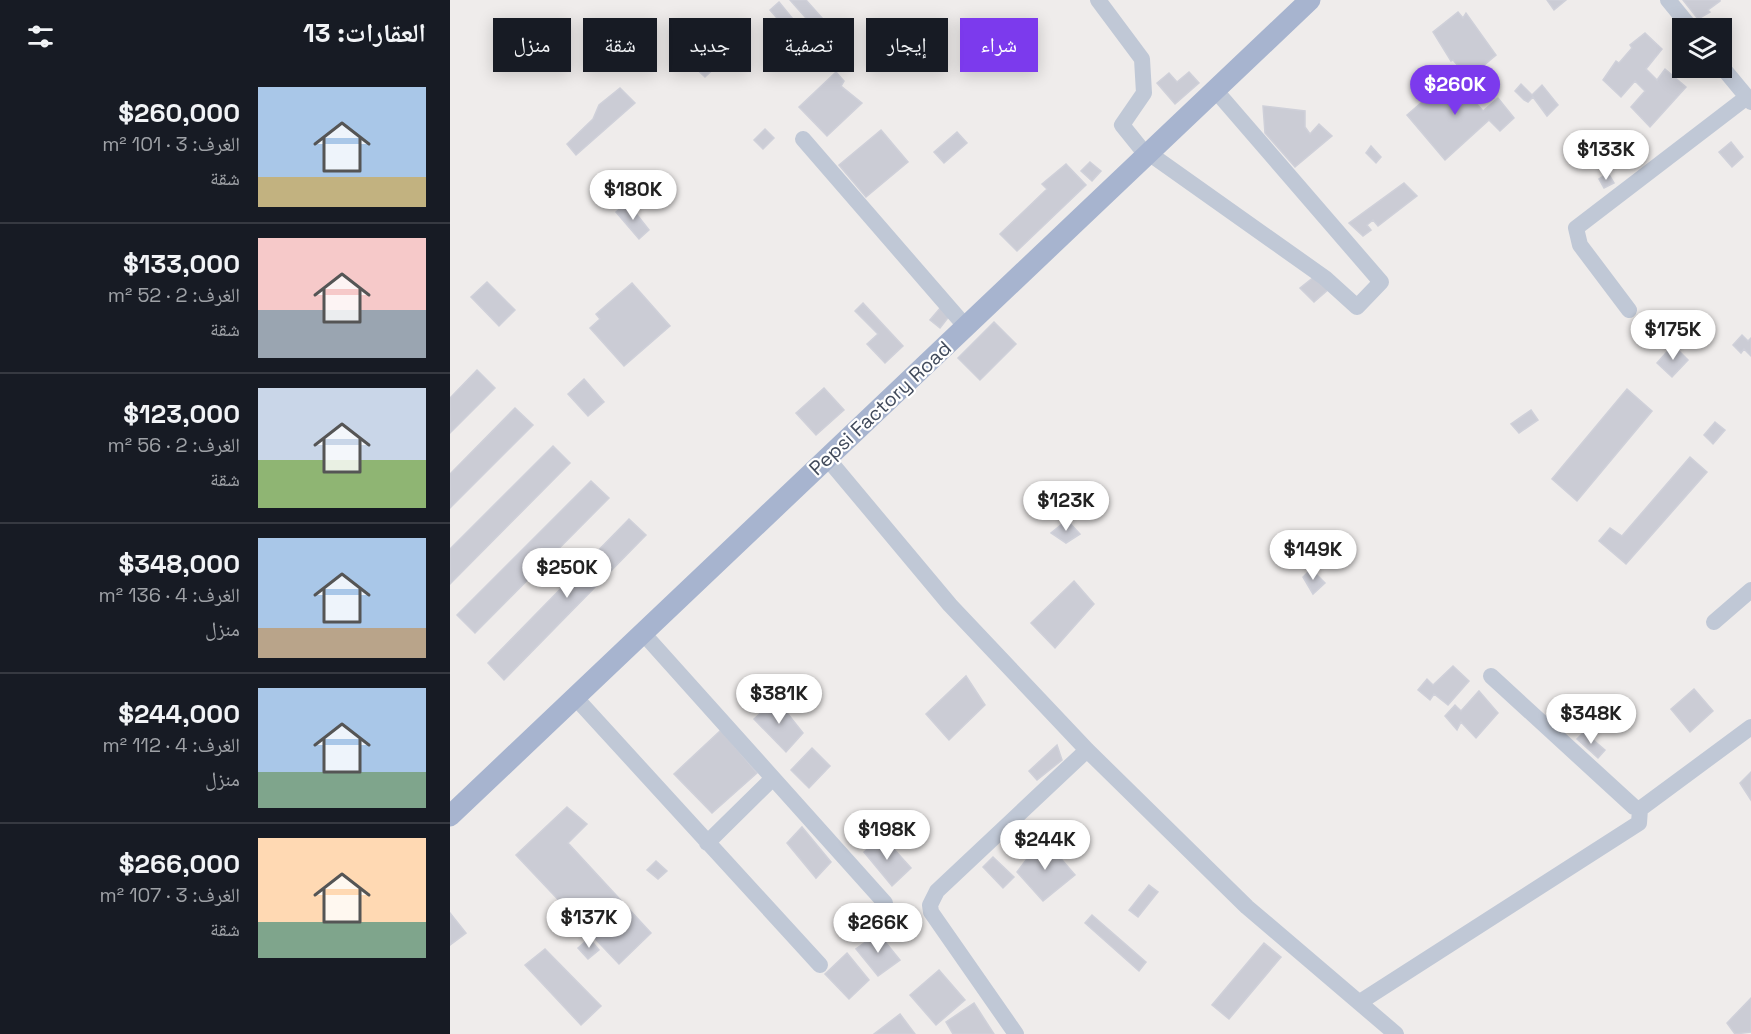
<!DOCTYPE html>
<html lang="ar">
<head>
<meta charset="utf-8">
<style>
	:root { --surface:#171b24; --page:#242831; --text:#f1f3f6; --muted:#9ea1a6; --line:#363941; --accent:#7c3aed }
	body { margin:0; font-family:"Space Grotesk","Noto Naskh Arabic",sans-serif; background:var(--page); color:var(--text); direction:rtl; height:100vh; display:flex; flex-direction:column; font-size:22px; white-space:nowrap }
	* { box-sizing:border-box; margin:0 }
	p { font-size:20px; color:var(--muted) }
	.icon { flex:none; width:33px; height:33px; fill:none; stroke:currentColor; stroke-width:2; stroke-linecap:round; stroke-linejoin:round }
	.map { position:relative; flex:1; overflow:hidden; direction:ltr }
	.side { display:flex; flex-direction:column; background:var(--surface); width:450px }
	.side>* { flex:none }
	.hud { position:absolute; left:18px; top:18px; width:570px; height:54px; direction:rtl; display:flex; gap:12px }
	.controls { position:absolute; left:1222px; top:18px; display:grid; gap:12px }
	.controls a { display:grid; place-items:center; width:60px; height:60px; border-radius:0px; background:var(--surface); box-shadow:0 3px 15px #0003; font-size:30px }
	.price { position:absolute; translate:-50% -51px; padding:0 14px; border-radius:21px; background:#fff; color:#222; font-size:20px; line-height:39px; filter:drop-shadow(0 2px 3px #0008) }
	.price::after { content:''; position:absolute; left:50%; top:36px; width:18px; height:14px; margin-left:-9px; background:inherit; clip-path:polygon(0 0,100% 0,50% 100%) }
	.price.selected { background:var(--accent); color:#fff }
	ul { padding:0; list-style:none }
	li { display:flex; align-items:center; gap:18px; height:150px; padding:0 24px }
	li+li { border-top:2px solid var(--line) }
	li span { display:grid; place-items:center; flex:none; width:168px; height:120px; border-radius:0px; color:#555 }
	li>.icon { margin-inline-start:auto }
	span .icon { width:72px; height:72px; fill:#fffc; stroke-width:1 }
	li b { font-size:26px }
	h2 { display:flex; justify-content:space-between; align-items:center; height:72px; padding:0 24px; font-size:26px }
	.chip { padding:0 21px; border-radius:0px; background:var(--surface); box-shadow:0 3px 15px #0003; font-size:21px; line-height:54px }
	.chip.selected { background:var(--accent); color:#fff }
	main { display:flex; flex:1; min-height:0 }
	.map>svg:first-child { display:block }
	.building { fill:#cbccd5; stroke:#cfd0d9; stroke-width:1.5 }
	.lines { fill:none; stroke-linecap:round; stroke-linejoin:round }
	.minor { stroke:#c0c8d6; stroke-width:16 }
	.major { stroke:#a7b4cf; stroke-width:21 }
	.labels { text-anchor:middle; dominant-baseline:central; stroke-width:4.5; stroke-linejoin:round; paint-order:stroke }
	.street-label { font-size:20px; fill:#424b5b; stroke:#fff }
</style>
</head>
<body>
<main>
<div class="map">
<svg width="1301" height="1034" viewBox="0 0 1301 1034">
	<rect width="100%" height="100%" fill="#efeceb"/>
	<!-- building -->
	<path class="building" d="M340 0H356L372 18 363 26Z
		M1097 0H1116L1104 10Z
		M1233 0H1270V1L1258 10 1260 12 1248 19Z
		M329 2 342 18 333 25 320 10Z
		M1008 12 1013 18 1016 13 1046 55 1027 71 1025 69 1017 76 1003 60 1001 61 983 32Z
		M1195 33 1212 49 1196 69 1207 80 1215 69 1236 87 1200 127 1181 107 1195 91 1185 81 1171 97 1153 80 1166 61 1169 63 1182 48 1180 45Z
		M263 37 279 54 255 77 238 61Z
		M386 72 394 81 391 86 412 103 377 136 349 107Z
		M739 72 749 83 725 104 707 83 719 73 727 82Z
		M1002 76 1010 86 1018 78 1025 87 1019 95 1033 111 1048 98 1064 118 1050 131 1039 120 995 160 957 115Z
		M1071 84 1082 95 1092 85 1108 105 1097 116 1083 97 1078 102 1074 100 1065 91Z
		M170 88 185 103 126 155 117 144 143 119 149 105Z
		M813 106 855 111V127L860 134 869 124 882 136 845 167 815 133Z
		M315 129 324 138 313 149 304 140Z
		M431 130 458 162 416 197 389 165Z
		M507 132 517 143 494 163 484 152Z
		M1281 142 1293 157 1282 167 1269 152Z
		M921 146 931 157 926 163 916 153Z
		M640 162 651 171 642 181 631 171Z
		M616 164 636 185 567 251 550 234 597 189 592 184Z
		M1158 173 1164 183 1154 188 1149 179Z
		M954 183 967 196 928 226 923 220 917 225 921 230 913 236 899 223Z
		M177 202 199 230 189 239 166 212Z
		M864 277 880 288 864 302 850 288Z
		M37 282 65 310 49 326 21 297Z
		M182 283 220 326 174 366 140 328 150 319 146 314Z
		M413 303 453 346 435 363 417 344 428 334 405 311Z
		M491 307 500 315 490 328 480 320Z
		M544 322 566 344 530 380 508 358Z
		M1292 335 1298 341 1301 338V356L1294 349 1291 353 1283 345Z
		M1223 345 1238 360 1222 377 1207 363Z
		M27 370 45 388 0 433V398Z
		M134 379 154 402 138 416 118 394Z
		M374 388 394 410 366 435 346 413Z
		M1177 389 1202 411 1127 501 1102 479Z
		M65 408 83 425 0 508V474Z
		M1081 410 1088 420 1069 433 1061 424Z
		M1265 422 1275 430 1263 444 1254 435Z
		M103 446 120 463 0 584V549Z
		M1240 457 1257 472 1176 564 1149 541 1160 528 1172 536Z
		M141 481 159 498 25 633 7 615Z
		M179 519 196 535 54 680 38 663Z
		M617 520 630 534 616 543 601 533Z
		M861 569 875 583 863 594 853 577Z
		M624 581 644 604 605 648 581 623Z
		M1003 666 1019 681 998 705 984 694 980 700 968 690 977 679 983 685Z
		M516 676 535 705 499 740 476 714Z
		M1244 689 1263 711 1240 732 1221 709Z
		M1029 691 1048 713 1026 738 1011 722 1007 730 995 716 1005 705 1011 711Z
		M326 699 353 733 336 752 304 719Z
		M271 730 307 773 262 813 224 774Z
		M1134 732 1155 750 1148 758 1127 739Z
		M607 745 612 760 587 780 579 771Z
		M362 748 380 766 359 788 341 770Z
		M1301 772V800L1290 783Z
		M117 807 137 824 118 843 201 933 169 964 66 855Z
		M352 827 381 862 366 878 337 843Z
		M432 836 461 868 442 886 414 852Z
		M593 838 625 875 593 901 567 872Z
		M543 857 564 877 553 888 533 867Z
		M206 861 217 871 208 879 197 870Z
		M699 885 708 892 688 917 679 910Z
		M0 913 16 933 0 945Z
		M642 915 696 962 689 971 635 923Z
		M428 933 450 960 428 976 406 949Z
		M139 938 149 950 138 959 128 948Z
		M814 943 831 957 779 1019 762 1005Z
		M95 949 151 1006 131 1025 75 965Z
		M397 953 419 980 399 999 375 974Z
		M489 970 515 1000 486 1025 460 995Z
		M1301 998V1032L1285 1034 1277 1023Z
		M524 1003 544 1034H503L496 1022Z
		M450 1014 465 1034H424Z"/>
	<g class="lines">
		<!-- minor -->
		<path class="minor" d="M648 0 692 59 694 93 672 125 697 156
			M1218 0 1241 28
			M1272 67 1301 102
			M353 139 516 327
			M700 154 875 278 907 307 931 282 766 91
			M1179 310 1130 245 1126 228 1297 97
			M377 458 500 605 637 750 797 907 946 1034
			M1264 622 1301 590
			M192 632 435 903
			M1041 676 1184 807 1190 809 1301 727
			M124 696 370 965
			M257 843 323 778
			M910 1002 1189 823 1190 809
			M566 1034 481 912 480 905 487 891 637 750"/>
		<!-- major -->
		<path class="major" d="M0 816 860 0"/>
	</g>
	<g class="labels">
		<!-- street labels -->
		<g class="street-label">
			<text transform="translate(430 408) rotate(-43)">Pepsi Factory Road</text>
		</g>
	</g>
</svg>
<div class="controls">
<a><svg class="icon" aria-label="layers" viewBox="0 0 24 24"><path d="M12 4l9 5-9 5-9-5zM3 14l9 5 9-5"/></svg></a>
</div>
<b class="price selected" style="left:1005px;top:116px">$260K</b>
<b class="price" style="left:1156px;top:181px">$133K</b>
<b class="price" style="left:183px;top:221px">$180K</b>
<b class="price" style="left:1223px;top:361px">$175K</b>
<b class="price" style="left:616px;top:532px">$123K</b>
<b class="price" style="left:863px;top:581px">$149K</b>
<b class="price" style="left:117px;top:599px">$250K</b>
<b class="price" style="left:329px;top:725px">$381K</b>
<b class="price" style="left:1141px;top:745px">$348K</b>
<b class="price" style="left:437px;top:861px">$198K</b>
<b class="price" style="left:595px;top:871px">$244K</b>
<b class="price" style="left:139px;top:949px">$137K</b>
<b class="price" style="left:428px;top:954px">$266K</b>
<div class="hud">
<a class="chip selected">شراء</a>
<a class="chip">إيجار</a>
<a class="chip">تصفية</a>
<a class="chip">جديد</a>
<a class="chip">شقة</a>
<a class="chip">منزل</a>
</div>
</div>
<section class="side">
<h2>العقارات: 13<svg class="icon" aria-label="filters" viewBox="0 0 24 24"><path d="M4 7h16M4 17h16"/><circle cx="9" cy="7" r="2"/><circle cx="15" cy="17" r="2"/></svg></h2>
<ul>
<li><span style="background:linear-gradient(#a9c7e8 75%,#c2b280 0)"><svg class="icon" aria-label="home" viewBox="0 0 24 24"><path d="M3 11l9-7 9 7M6 9v11h12V9"/></svg></span><div><b>$260,000</b><p>الغرف: 3 · 101 m²</p><p>شقة</p></div></li>
<li><span style="background:linear-gradient(#f6c9c9 60%,#9aa5b1 0)"><svg class="icon" aria-label="home" viewBox="0 0 24 24"><path d="M3 11l9-7 9 7M6 9v11h12V9"/></svg></span><div><b>$133,000</b><p>الغرف: 2 · 52 m²</p><p>شقة</p></div></li>
<li><span style="background:linear-gradient(#c9d6e8 60%,#8fb573 0)"><svg class="icon" aria-label="home" viewBox="0 0 24 24"><path d="M3 11l9-7 9 7M6 9v11h12V9"/></svg></span><div><b>$123,000</b><p>الغرف: 2 · 56 m²</p><p>شقة</p></div></li>
<li><span style="background:linear-gradient(#a9c7e8 75%,#b9a48a 0)"><svg class="icon" aria-label="home" viewBox="0 0 24 24"><path d="M3 11l9-7 9 7M6 9v11h12V9"/></svg></span><div><b>$348,000</b><p>الغرف: 4 · 136 m²</p><p>منزل</p></div></li>
<li><span style="background:linear-gradient(#a9c7e8 70%,#7fa58c 0)"><svg class="icon" aria-label="home" viewBox="0 0 24 24"><path d="M3 11l9-7 9 7M6 9v11h12V9"/></svg></span><div><b>$244,000</b><p>الغرف: 4 · 112 m²</p><p>منزل</p></div></li>
<li><span style="background:linear-gradient(#ffd9b3 70%,#7fa58c 0)"><svg class="icon" aria-label="home" viewBox="0 0 24 24"><path d="M3 11l9-7 9 7M6 9v11h12V9"/></svg></span><div><b>$266,000</b><p>الغرف: 3 · 107 m²</p><p>شقة</p></div></li>
</ul>
</section>
</main>
</body>
</html>
